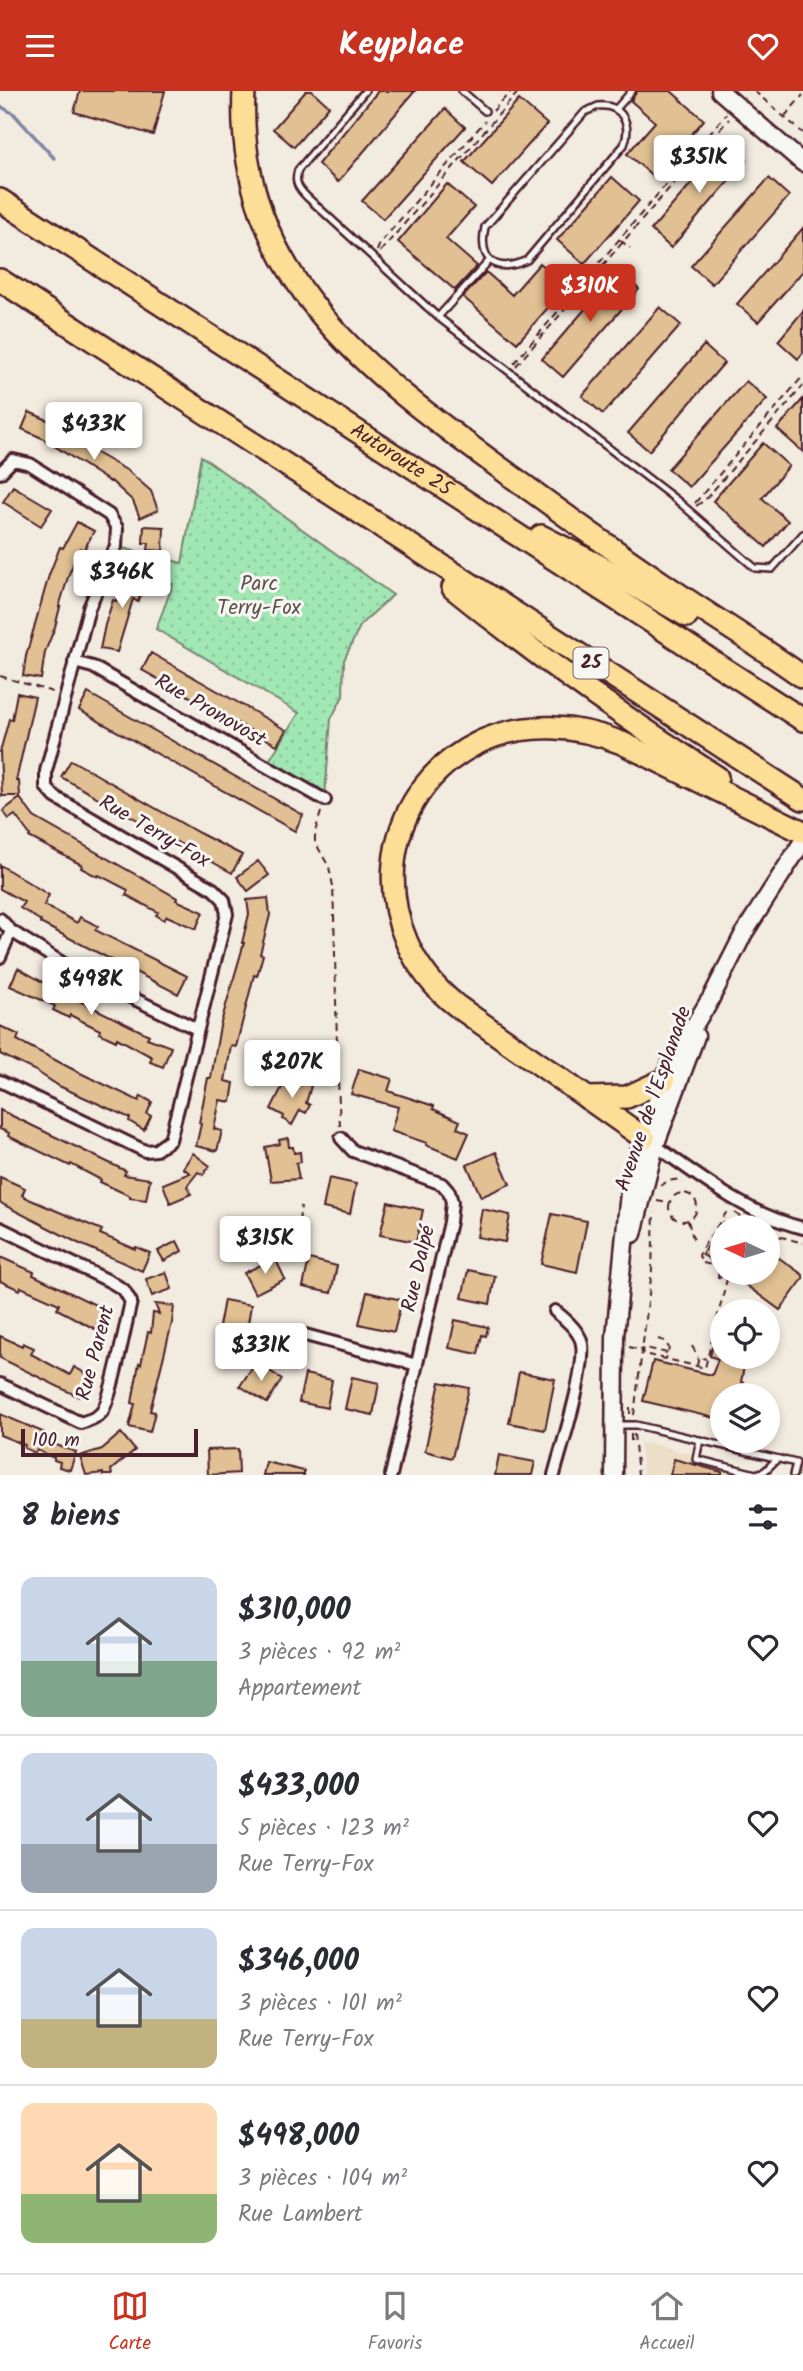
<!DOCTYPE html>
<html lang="fr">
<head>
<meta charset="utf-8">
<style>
	:root { --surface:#fff; --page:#f7f7f7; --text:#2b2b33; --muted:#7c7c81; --line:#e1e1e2; --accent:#c8321e }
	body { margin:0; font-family:Kalam,sans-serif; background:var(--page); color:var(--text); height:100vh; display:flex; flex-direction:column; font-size:26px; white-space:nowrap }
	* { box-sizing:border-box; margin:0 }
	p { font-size:23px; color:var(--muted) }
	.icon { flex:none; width:38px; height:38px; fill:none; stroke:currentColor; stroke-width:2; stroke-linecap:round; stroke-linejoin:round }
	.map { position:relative; height:1384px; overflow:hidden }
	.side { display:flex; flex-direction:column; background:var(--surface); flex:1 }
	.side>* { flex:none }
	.needle { width:46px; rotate:274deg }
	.tools { position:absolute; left:710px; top:1124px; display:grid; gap:14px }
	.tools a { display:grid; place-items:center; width:70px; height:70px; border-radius:50%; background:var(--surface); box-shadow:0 4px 10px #0003; font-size:35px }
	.scale { position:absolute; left:21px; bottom:18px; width:177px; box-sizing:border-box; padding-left:7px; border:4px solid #4a1f2b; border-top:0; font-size:19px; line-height:24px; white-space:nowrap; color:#4a1f2b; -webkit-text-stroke:5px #f6f6f2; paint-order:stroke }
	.price { position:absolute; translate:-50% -60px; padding:0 16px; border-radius:7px; background:#fff; color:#222; font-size:23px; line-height:46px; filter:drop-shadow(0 2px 4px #0008) }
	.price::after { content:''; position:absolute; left:50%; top:42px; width:21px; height:16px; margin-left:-10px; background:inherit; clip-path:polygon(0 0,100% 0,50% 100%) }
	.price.on { background:var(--accent); color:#fff }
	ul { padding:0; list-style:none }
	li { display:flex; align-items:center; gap:21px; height:175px; padding:0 21px }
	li+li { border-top:2px solid var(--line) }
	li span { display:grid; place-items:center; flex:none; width:196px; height:140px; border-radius:14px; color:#555 }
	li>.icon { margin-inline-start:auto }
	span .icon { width:84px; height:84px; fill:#fffc; stroke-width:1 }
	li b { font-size:30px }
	h2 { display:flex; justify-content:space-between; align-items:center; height:84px; padding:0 21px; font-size:30px }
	header { display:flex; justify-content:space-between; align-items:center; height:91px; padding:0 21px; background:var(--accent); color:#fff; font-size:32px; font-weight:700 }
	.tab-bar { display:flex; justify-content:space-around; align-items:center; height:98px; border-top:2px solid var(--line); background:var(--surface); font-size:19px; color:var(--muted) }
	.tab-bar a { display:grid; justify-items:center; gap:4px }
	.tab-bar .on { color:var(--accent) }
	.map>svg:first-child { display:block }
	.built { fill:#eddec8 }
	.park { fill:url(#park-dots); stroke:#768370; stroke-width:2 }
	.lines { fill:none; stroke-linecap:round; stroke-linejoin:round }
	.stream { stroke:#7d86a7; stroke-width:3.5 }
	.building { fill:#e1c193; stroke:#4a1f2b; stroke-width:2 }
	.lane-casing { stroke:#4a1f2b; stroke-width:10 }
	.street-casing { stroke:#4a1f2b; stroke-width:16 }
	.secondary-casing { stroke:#4a1f2b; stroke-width:21 }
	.highway-casing { stroke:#4a1f2b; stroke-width:26 }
	.path { stroke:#4a1f2b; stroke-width:2; stroke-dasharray:7 5; stroke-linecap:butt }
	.lane { stroke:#f6f6f2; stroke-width:5 }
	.street { stroke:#f6f6f2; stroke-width:10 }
	.secondary { stroke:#f6f6f2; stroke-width:16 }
	.highway { stroke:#fdde96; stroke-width:21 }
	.labels { text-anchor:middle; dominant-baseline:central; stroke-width:6; stroke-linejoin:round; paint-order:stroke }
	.shield { fill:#f6f6f2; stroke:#7e6067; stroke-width:2 }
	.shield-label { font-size:19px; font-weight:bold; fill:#4a1f2b }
	.street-label { font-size:21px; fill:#4a1f2b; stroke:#f6f6f2 }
	.park-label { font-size:21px; fill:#60514d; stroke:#f6f6f2 }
</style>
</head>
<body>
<header><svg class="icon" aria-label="menu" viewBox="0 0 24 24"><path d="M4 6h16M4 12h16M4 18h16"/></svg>Keyplace<svg class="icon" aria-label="heart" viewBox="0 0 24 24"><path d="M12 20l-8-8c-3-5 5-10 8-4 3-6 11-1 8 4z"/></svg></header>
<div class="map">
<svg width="803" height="1384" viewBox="0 0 803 1384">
	<defs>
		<pattern id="park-dots" width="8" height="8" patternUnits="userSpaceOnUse" patternTransform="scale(1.75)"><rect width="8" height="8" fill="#a1e7b4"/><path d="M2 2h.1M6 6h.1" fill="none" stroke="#8cc69b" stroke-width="1.8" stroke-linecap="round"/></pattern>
	</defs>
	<rect width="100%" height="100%" fill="#f2ebdf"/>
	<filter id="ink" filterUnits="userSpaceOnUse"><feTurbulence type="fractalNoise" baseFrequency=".0143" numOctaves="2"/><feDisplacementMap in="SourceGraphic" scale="14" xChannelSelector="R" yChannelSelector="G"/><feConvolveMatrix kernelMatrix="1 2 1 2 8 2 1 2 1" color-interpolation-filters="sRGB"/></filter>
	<g filter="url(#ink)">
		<!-- built -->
		<path class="built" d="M640 1352 655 1353 765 1384H643Z"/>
		<!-- park -->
		<path class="park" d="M201 365 393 504 361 533 344 569 343 605 331 628 325 706 265 676 299 622 156 538 173 493 115 469 122 457 182 472Z"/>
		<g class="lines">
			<!-- stream -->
			<path class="stream" d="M0 15 14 23 54 67"/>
		</g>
		<!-- building -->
		<path class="building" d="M80 0H165L153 44 74 21Z
			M306 0H312L329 15 294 56 273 38Z
			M378 0H415L338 91 318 73Z
			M637 0H671L704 29 654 86 627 63 655 31 631 10Z
			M519 9 547 33 492 95 464 71Z
			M445 18 465 36 383 128 362 110Z
			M727 51 747 69 671 157 651 139Z
			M612 86 639 110 584 173 557 149Z
			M769 87 789 105 712 193 691 175Z
			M447 93 474 116 446 148 477 175 455 199 398 151Z
			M803 137V180L758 231 737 213Z
			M540 172 567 195 517 252 463 206 486 181 512 204Z
			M618 180 639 198 563 286 542 268Z
			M660 216 681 234 603 323 582 305Z
			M803 220V262L798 268 778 250Z
			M704 254 724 272 649 360 628 342Z
			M746 290 767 308 689 396 668 378Z
			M803 308V361L777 338Z
			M29 321 50 330 98 363 128 380 151 400 158 419 140 427 133 410 111 390 110 391 42 347 22 338Z
			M763 352 789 375 762 407 788 430 766 456 713 410Z
			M13 395 52 418 41 435 3 411Z
			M77 431 94 440 84 459 80 457 69 483 59 516H60L55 536 45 561 41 588 23 585 26 565 49 484 60 456 63 457Z
			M144 435 164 436 163 460 148 459 149 452H143Z
			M130 477 149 486 138 511 133 508 117 561 100 558 105 534 113 509 116 510Z
			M151 562 286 639 277 654 142 579Z
			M17 602 35 606 16 690H19L20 705H2L0 661 9 628 12 629Z
			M88 602 303 724 295 740 79 619Z
			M71 669 199 742 242 764 232 782 61 686Z
			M20 707 34 726 177 807 176 809 203 821 196 838 167 825 164 829 156 824 158 821 126 804 128 799 99 784 98 786 81 777 82 774 29 746 30 744 15 724 9 728 3 720Z
			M258 770 269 784 248 800 237 786Z
			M0 774 49 804 44 814 77 832 80 826 98 835 95 839 187 885 178 903 40 832 41 830 20 817 24 811 0 798Z
			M268 807 270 824 260 863 263 864 257 885 254 884 236 956 231 955 225 990 234 992 231 1011 220 1009 214 1038 222 1040 217 1060 196 1055 201 1033 199 1032 208 987H211L220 935 244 852H242L249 823 247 809Z
			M18 877 55 898 149 944 147 947 171 956 163 976 150 971 152 966 117 947 116 950 99 942 100 939 70 924 69 927 53 919 55 915 10 895Z
			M0 935 19 944 17 949 78 981 139 1010 141 1005 152 1011 147 1023 151 1025 144 1039 129 1030 130 1027 59 995 36 980 0 963Z
			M359 978 392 988 388 1000 434 1015 433 1018 460 1030 457 1037 469 1042 458 1067 426 1054 427 1052 391 1040 398 1016 351 1003Z
			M287 986 302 994 303 991 311 995 306 1012 310 1014 306 1022 300 1019 292 1034 283 1028 284 1025 271 1018Z
			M0 1019 126 1080 124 1084 150 1088 146 1109 130 1107V1105L100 1091 101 1089 71 1073 70 1075 8 1045 9 1042 0 1038Z
			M288 1047 289 1056H293L294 1062 300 1061 301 1071 296 1072 299 1088 271 1090 265 1056 280 1053 279 1049Z
			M496 1061 510 1093 481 1106 467 1074Z
			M193 1062 210 1075 203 1084 198 1081 187 1095 191 1103 170 1112 163 1093 190 1082 183 1077Z
			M0 1086 25 1097 22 1104 31 1109 102 1139 100 1143 135 1158 136 1156 150 1162 142 1180 78 1152 4 1114 0 1111Z
			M329 1087 356 1093 350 1123 323 1117Z
			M388 1111 423 1119 416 1151 380 1144Z
			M482 1118 510 1124 505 1151 477 1146Z
			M552 1123 587 1130 577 1181 541 1173Z
			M723 1133V1178L702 1163Z
			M177 1150 182 1160 164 1170 158 1160Z
			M768 1159 803 1184V1188L780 1219 728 1181H768Z
			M0 1166 34 1181 33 1184 104 1218 95 1238 57 1218 59 1213 21 1196 20 1199 0 1190Z
			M275 1167 285 1188 255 1203 244 1182Z
			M309 1168 337 1175 331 1202 303 1196Z
			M468 1179 495 1185 490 1213 462 1207Z
			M166 1181 172 1198 152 1205 146 1188Z
			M367 1201 402 1209 394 1241 359 1233Z
			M224 1209 251 1214 246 1245 218 1241Z
			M155 1213 174 1215 172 1232 150 1320 155 1321 150 1341 129 1336 135 1313 132 1312 139 1272 141 1273 148 1241 151 1242 153 1222 159 1223Z
			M719 1228H723V1265H746L741 1291 750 1294 748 1304H723V1329L643 1310 653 1270 712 1284 718 1268 710 1265Z
			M455 1229 488 1236 486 1245 482 1244 478 1263 449 1257Z
			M0 1245 22 1255 23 1252 34 1257 31 1263 70 1284 74 1276 90 1285 79 1306 0 1267Z
			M256 1271 282 1288 267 1312 240 1295Z
			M519 1281 555 1288 545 1339 509 1332Z
			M305 1283 332 1289 327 1317 299 1311Z
			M352 1286 379 1292 373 1324 345 1318Z
			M440 1291 469 1297 452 1367 425 1360Z
			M0 1323 45 1342 43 1347 48 1349V1351L76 1361 70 1379 59 1376 60 1371 54 1369V1367L37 1359 35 1362 24 1357 25 1354 0 1344Z
			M121 1342 135 1359 111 1379 112 1384H103V1382L86 1384 80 1365 102 1358Z
			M238 1358 239 1382 208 1384 207 1359Z
			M499 1364 535 1371 532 1384H495Z
			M674 1368 722 1381V1384H670Z
			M266 1371 304 1380V1384H263Z"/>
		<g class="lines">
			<defs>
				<path id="lane" d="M365 0 298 79C294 91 298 97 307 106L438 226 679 411 755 477 772 478 803 443
					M462 0 485 20
					M598 15C622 13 632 33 624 54L527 169C496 183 478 170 485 136L585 21Z
					M616 18 632 0
					M438 226 489 170
					M617 1334H636L796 1372 793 1384
					M700 1349 696 1368 756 1383 765 1380 777 1368"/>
				<path id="street" d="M0 382 13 369 30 373 109 424 117 437 116 455 89 517 46 680V696L55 706 213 798 224 809 227 823 170 1049 156 1059 145 1060 0 990
					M74 571 93 576 112 587 325 709
					M0 828 11 840 72 878 197 938
					M0 866 11 840
					M341 1047 353 1060 442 1093 449 1101 452 1111 450 1131 391 1384
					M652 1052C698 1085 748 1124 803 1137
					M0 1137 111 1191 124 1199 131 1211C126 1230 111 1312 101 1322 96 1328 88 1329 81 1332L0 1293
					M294 1241 417 1274
					M554 1384C561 1357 589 1271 581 1249 576 1237 565 1228 555 1220"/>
				<path id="secondary" d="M720 0 803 72
					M706 917 744 842 803 750
					M633 1143 655 1055 696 945
					M614 1384 615 1246 629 1101 635 1073 669 976 709 910"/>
				<g id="highway">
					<path d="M244 0C235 186 372 284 507 382 561 421 615 461 671 498 715 528 760 555 803 586"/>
					<path id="s1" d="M0 109 803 629"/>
					<path d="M0 189 803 708"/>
					<path d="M541 445 596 473 687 525"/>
					<path d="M453 497C539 567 624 627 717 686"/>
					<path d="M587 1007 627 1006 664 989"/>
					<path d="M644 1047 457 915C365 844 372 701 482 650 527 630 577 634 622 652L801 740"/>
				</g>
			</defs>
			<!-- lane casing -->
			<use href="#lane" class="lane-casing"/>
			<!-- street casing -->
			<use href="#street" class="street-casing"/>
			<!-- secondary casing -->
			<use href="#secondary" class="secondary-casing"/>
			<!-- highway casing -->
			<use href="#highway" class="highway-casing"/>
			<!-- path -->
			<path class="path" d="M754 0 803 42
				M493 20 511 0
				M785 25 803 4
				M620 149 630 157
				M377 160 380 152 485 30
				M380 161 519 0
				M514 272 726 23
				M516 275 729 28
				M695 412 803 285
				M696 415 705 409 803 295
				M0 585 56 602
				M321 721 315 741V751L329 776 333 795C336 875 336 955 340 1035
				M660 1095 668 1090 681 1088
				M669 1116a14 14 0 1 1 28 0a14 14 0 1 1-28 0Z
				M657 1110 669 1112
				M735 1122 754 1136
				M688 1130 693 1147 697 1151
				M768 1142 803 1152
				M296 1154 301 1115
				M658 1248 665 1250 669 1257 666 1268
				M692 1255 698 1266
				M629 1256 640 1259
				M667 1262 646 1257 641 1259 644 1263 705 1277 727 1188 718 1186 720 1176 703 1172 699 1165 701 1159 728 1119
				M697 1274 699 1266 706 1268
				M630 1316V1323
				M634 1324 652 1179 654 1121
				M631 1343V1352
				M634 1343 638 1384"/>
			<!-- lane -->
			<use href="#lane" class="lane"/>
			<!-- street -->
			<use href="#street" class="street"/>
			<!-- secondary -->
			<use href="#secondary" class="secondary"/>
			<!-- highway -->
			<use href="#highway" class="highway"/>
		</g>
	</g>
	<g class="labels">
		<!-- shield labels -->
		<rect class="shield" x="573.5" y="556.5" width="35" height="31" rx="5"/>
		<g class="shield-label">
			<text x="591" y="572">25</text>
		</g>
		<!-- street labels -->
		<g class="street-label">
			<text stroke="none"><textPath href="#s1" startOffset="478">Autoroute 25</textPath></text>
			<text transform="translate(210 620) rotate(30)">Rue Pronovost</text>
			<text transform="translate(154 741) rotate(30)">Rue Terry-Fox</text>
			<text transform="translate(654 1008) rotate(-71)">Avenue de l'Esplanade</text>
			<text transform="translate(419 1178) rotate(-77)">Rue Dalpé</text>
			<text transform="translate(96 1262) rotate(-75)">Rue Parent</text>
		</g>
		<!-- park labels -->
		<g class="park-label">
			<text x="259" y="493">Parc<tspan x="259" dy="24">Terry-Fox</tspan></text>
		</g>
	</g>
</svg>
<div class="tools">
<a><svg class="needle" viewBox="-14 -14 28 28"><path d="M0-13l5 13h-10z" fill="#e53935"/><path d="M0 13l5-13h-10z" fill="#7c7c81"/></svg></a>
<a><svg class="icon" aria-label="locate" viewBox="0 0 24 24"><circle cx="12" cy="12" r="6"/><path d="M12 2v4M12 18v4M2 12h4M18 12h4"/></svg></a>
<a><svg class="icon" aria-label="layers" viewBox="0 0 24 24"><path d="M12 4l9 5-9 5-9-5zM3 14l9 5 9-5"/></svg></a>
</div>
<div class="scale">100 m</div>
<b class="price" style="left:699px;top:104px">$351K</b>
<b class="price on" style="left:590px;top:233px">$310K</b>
<b class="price" style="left:94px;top:371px">$433K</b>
<b class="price" style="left:122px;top:519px">$346K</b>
<b class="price" style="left:91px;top:926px">$498K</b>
<b class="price" style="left:292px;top:1009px">$207K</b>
<b class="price" style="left:265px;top:1185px">$315K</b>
<b class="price" style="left:261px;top:1292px">$331K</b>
</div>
<section class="side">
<h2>8 biens<svg class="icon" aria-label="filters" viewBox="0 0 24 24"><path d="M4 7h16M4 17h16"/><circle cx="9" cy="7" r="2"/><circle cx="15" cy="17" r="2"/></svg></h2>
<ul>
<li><span style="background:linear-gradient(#c9d6e8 60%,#7fa58c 0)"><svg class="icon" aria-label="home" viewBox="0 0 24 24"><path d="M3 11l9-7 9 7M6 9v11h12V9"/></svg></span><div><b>$310,000</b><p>3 pièces · 92 m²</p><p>Appartement</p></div><svg class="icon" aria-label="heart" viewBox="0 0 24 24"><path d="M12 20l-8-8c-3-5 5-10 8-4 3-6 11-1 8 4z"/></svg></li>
<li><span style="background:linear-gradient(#c9d6e8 65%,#9aa5b1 0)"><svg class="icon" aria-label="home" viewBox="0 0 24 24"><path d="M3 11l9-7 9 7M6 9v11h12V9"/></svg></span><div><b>$433,000</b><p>5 pièces · 123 m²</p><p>Rue Terry-Fox</p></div><svg class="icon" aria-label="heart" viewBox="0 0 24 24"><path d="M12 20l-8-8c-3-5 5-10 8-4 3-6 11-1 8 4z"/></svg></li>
<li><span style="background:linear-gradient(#c9d6e8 65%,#c2b280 0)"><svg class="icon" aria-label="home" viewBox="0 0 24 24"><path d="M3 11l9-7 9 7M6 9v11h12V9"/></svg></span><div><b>$346,000</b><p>3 pièces · 101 m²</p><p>Rue Terry-Fox</p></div><svg class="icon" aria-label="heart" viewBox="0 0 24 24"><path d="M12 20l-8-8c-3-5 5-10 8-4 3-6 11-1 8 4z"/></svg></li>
<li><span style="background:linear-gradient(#ffd9b3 65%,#8fb573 0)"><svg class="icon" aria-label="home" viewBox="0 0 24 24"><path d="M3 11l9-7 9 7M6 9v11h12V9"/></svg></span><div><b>$498,000</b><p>3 pièces · 104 m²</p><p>Rue Lambert</p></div><svg class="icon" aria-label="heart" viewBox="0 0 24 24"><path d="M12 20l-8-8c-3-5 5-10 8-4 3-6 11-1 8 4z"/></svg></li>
</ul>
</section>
<nav class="tab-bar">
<a class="on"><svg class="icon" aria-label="map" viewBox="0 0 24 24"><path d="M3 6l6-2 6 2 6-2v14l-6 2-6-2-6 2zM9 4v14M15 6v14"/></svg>Carte</a>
<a><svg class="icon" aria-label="saved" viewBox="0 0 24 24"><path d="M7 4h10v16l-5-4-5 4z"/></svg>Favoris</a>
<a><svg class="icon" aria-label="home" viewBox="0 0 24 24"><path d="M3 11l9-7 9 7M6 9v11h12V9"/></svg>Accueil</a>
</nav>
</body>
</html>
